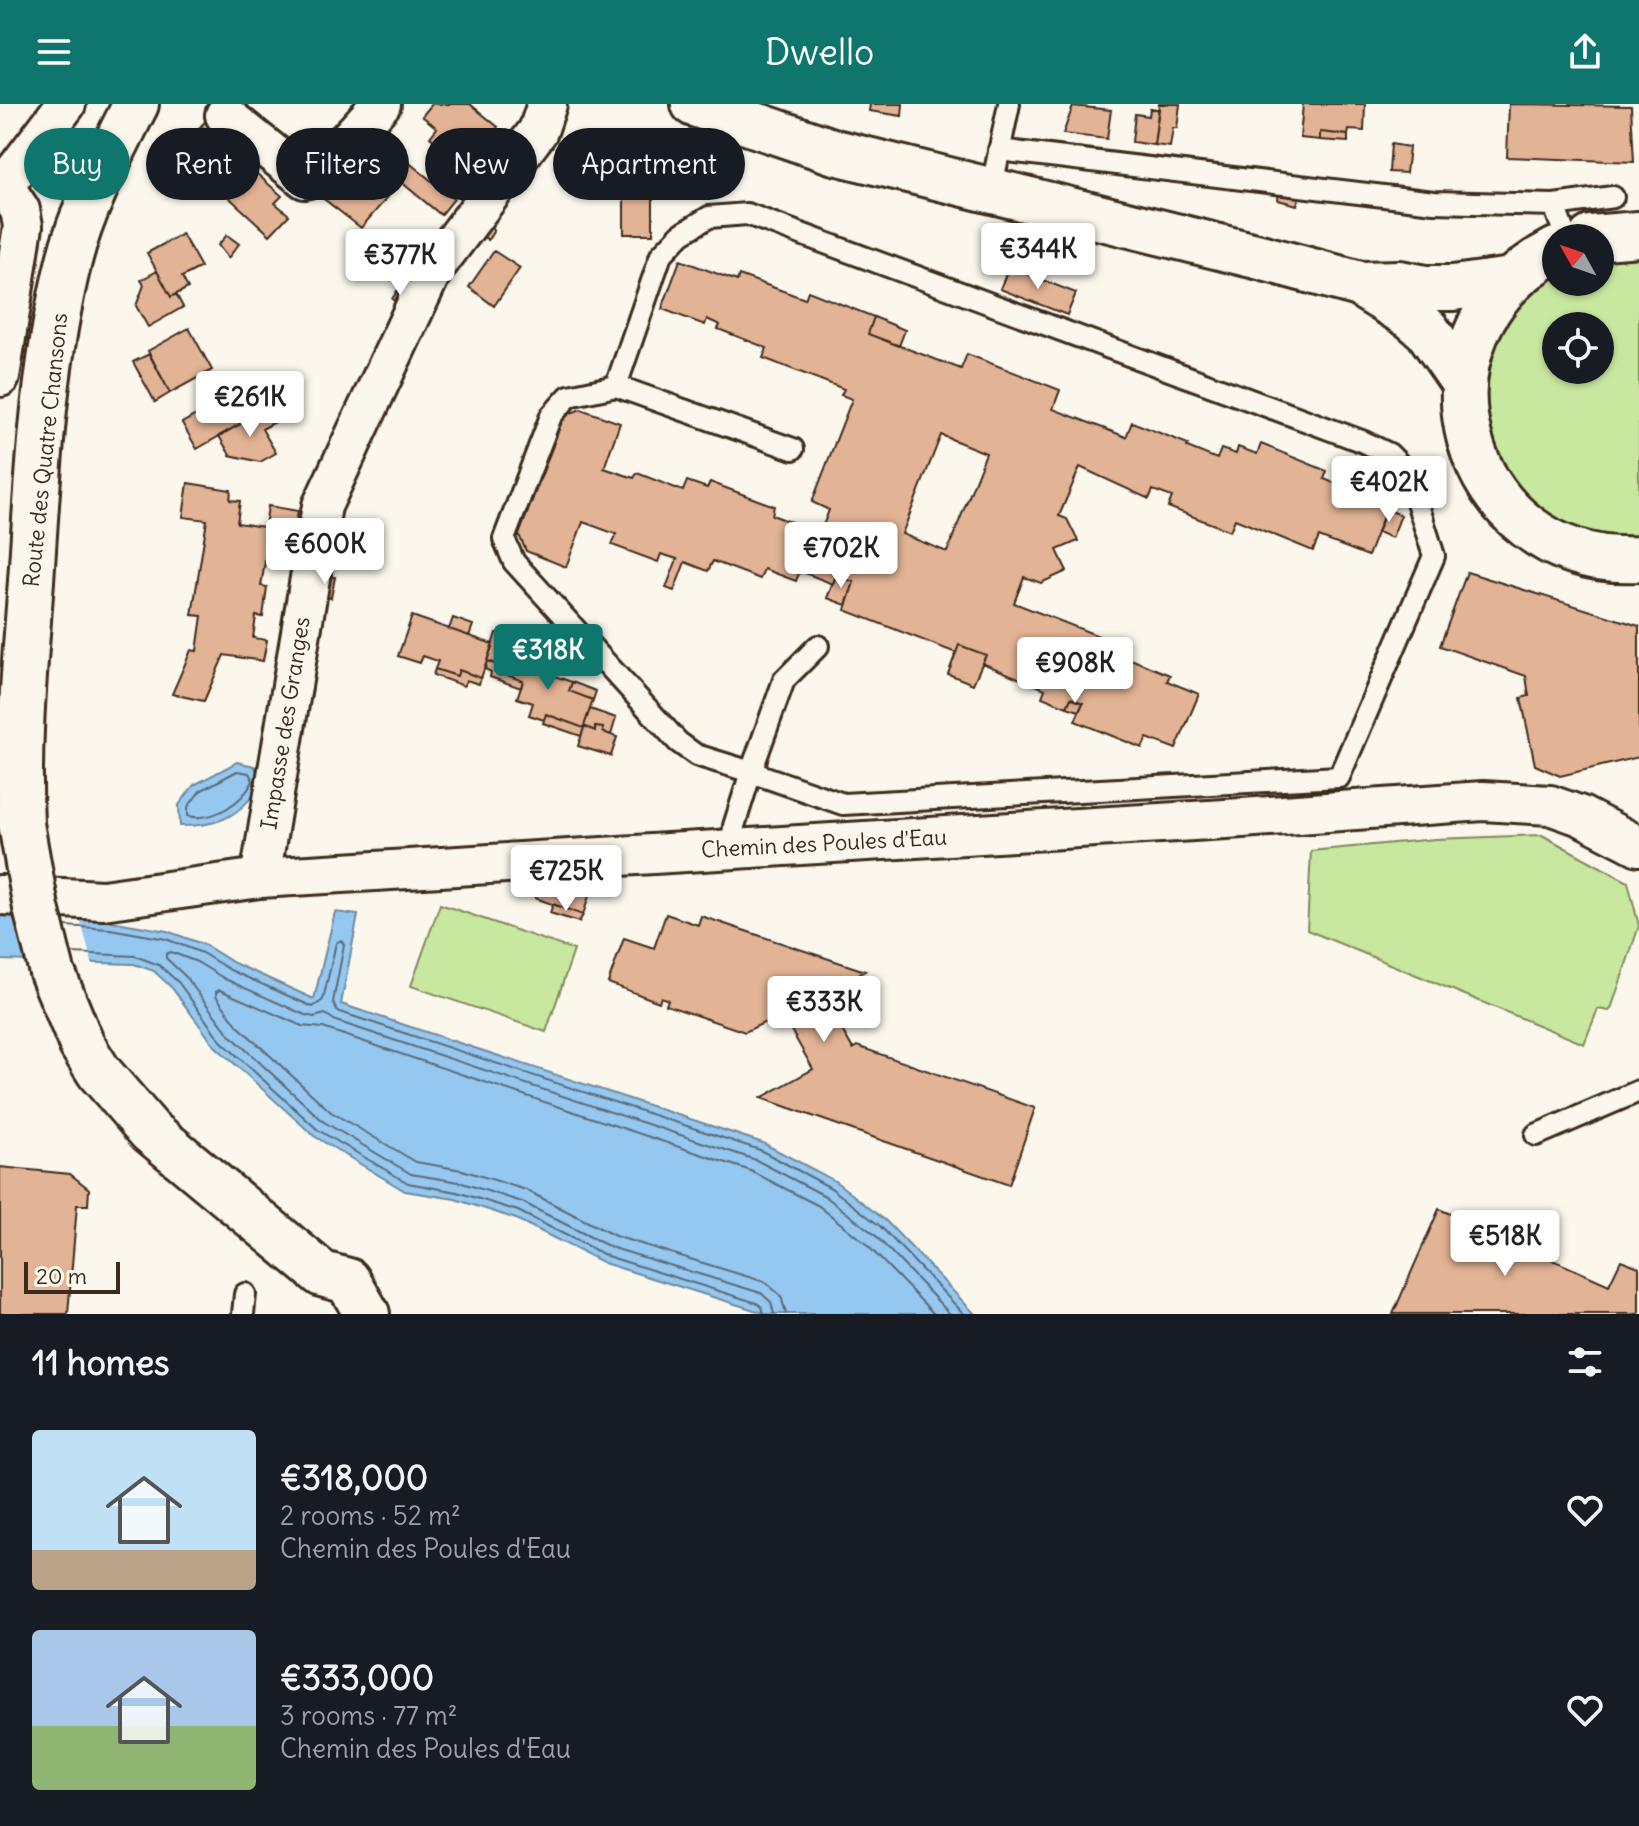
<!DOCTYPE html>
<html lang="en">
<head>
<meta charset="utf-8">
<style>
	:root { --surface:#171b24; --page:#242831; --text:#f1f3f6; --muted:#9ea1a6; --accent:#0f766e }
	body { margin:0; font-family:Delius,sans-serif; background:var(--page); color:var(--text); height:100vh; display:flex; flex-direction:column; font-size:30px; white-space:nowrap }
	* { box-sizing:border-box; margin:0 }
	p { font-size:26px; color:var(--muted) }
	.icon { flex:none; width:44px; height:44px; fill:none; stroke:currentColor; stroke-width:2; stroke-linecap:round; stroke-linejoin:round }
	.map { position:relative; height:1210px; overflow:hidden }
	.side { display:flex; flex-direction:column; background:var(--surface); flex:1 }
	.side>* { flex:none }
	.guide { position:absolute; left:24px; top:24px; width:800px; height:72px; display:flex; gap:16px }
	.needle { width:52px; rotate:310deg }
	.buttons { position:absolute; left:1542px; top:120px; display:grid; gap:16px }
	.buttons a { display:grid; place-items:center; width:72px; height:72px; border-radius:50%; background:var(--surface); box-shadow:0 2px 6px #0004; font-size:40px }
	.scale { position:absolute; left:24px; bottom:20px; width:96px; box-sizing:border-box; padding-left:8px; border:4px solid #3b2a1e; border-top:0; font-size:22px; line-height:28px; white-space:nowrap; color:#3b2a1e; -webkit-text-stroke:6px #fbf7ec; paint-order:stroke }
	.price { position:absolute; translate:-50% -68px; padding:0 18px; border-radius:8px; background:#fff; color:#222; font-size:26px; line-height:52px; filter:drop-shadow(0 2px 4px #0008) }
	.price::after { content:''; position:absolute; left:50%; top:48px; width:24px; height:18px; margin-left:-12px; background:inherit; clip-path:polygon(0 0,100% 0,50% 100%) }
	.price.current { background:var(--accent); color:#fff }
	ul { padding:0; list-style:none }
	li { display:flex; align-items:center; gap:24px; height:200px; padding:0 32px }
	li span { display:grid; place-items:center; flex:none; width:224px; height:160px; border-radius:8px; color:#555 }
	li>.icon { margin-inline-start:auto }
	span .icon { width:96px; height:96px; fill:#fffc; stroke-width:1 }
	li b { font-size:34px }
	h2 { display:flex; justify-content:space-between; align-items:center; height:96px; padding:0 32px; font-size:34px }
	.pill { padding:0 28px; border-radius:36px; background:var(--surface); box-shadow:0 2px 6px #0004; font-size:28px; line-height:72px }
	.pill.current { background:var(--accent); color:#fff }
	header { display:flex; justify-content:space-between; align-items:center; height:104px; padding:0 32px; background:var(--accent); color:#fff; font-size:36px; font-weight:600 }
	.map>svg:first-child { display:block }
	.green { fill:#c8e79f; stroke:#82885e; stroke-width:2; fill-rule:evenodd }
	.water { fill:#94c8f1; stroke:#70899d; stroke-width:2 }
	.pier { fill:#fbf7ec }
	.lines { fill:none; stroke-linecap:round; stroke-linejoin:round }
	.shore { stroke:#5f6972; stroke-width:2 }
	.building { fill:#e3b395; stroke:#3b2a1e; stroke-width:2; fill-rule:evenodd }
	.lane-casing { stroke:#3b2a1e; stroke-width:26 }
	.street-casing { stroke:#3b2a1e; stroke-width:44 }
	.secondary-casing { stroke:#3b2a1e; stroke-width:50 }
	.primary-casing { stroke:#3b2a1e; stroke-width:50 }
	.lane { stroke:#fbf7ec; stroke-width:20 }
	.street { stroke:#fbf7ec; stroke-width:38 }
	.secondary { stroke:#fbf7ec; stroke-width:44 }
	.primary { stroke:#fbf7ec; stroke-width:44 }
	.primary-bridge-casing { stroke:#3b2a1e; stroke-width:50; stroke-linecap:butt }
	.primary-bridge { stroke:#fbf7ec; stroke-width:44 }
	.labels { text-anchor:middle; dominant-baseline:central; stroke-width:6; stroke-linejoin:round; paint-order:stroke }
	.street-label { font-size:22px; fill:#3b2a1e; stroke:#fbf7ec }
</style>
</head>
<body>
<header><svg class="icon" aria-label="menu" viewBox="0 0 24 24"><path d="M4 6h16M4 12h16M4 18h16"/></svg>Dwello<svg class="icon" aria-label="share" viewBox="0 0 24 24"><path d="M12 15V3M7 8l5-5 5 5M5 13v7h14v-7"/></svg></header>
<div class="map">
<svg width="1639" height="1210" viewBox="0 0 1639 1210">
	<rect width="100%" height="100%" fill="#fbf7ec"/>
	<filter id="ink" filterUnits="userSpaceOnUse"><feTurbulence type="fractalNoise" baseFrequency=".0125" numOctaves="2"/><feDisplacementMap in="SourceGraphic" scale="16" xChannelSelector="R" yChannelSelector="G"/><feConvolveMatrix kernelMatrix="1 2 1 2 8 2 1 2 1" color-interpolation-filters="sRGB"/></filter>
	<g filter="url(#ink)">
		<!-- green -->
		<path class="green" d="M1639 148V436C1623 435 1605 436 1590 432 1582 431 1574 426 1567 422 1495 389 1461 306 1493 231 1506 202 1531 183 1556 165V178H1600V150ZM1556 222H1600V266H1556Z
			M1542 731 1628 778 1639 822 1611 905 1609 907 1598 905 1584 940 1307 826 1311 747 1435 735Z
			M440 800 574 846 546 928 411 882Z"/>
		<!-- water -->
		<path class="water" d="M237 658 254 662 264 679C238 712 222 722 180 722L179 701 194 681Z
			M335 808 358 811 341 900 763 1039 835 1077 886 1117 975 1210H767L604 1159 516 1115 455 1095 405 1087 314 1032 215 942 172 884 154 867 134 860 0 856V809L111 817 167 827 205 841 234 859 314 895Z"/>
		<!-- pier -->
		<path class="pier" d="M13 806 79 811 93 862 26 860Z"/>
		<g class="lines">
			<!-- shore -->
			<path class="shore" d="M237 667 249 669 253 677C242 699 213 718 188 712V703L200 687Z
				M65 822 110 825 166 835 202 849 230 866 313 903 323 896 336 839 341 836 344 841 333 898 337 907 760 1046 831 1084 880 1122 964 1210
				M72 849 135 852 159 861 179 879 221 937 318 1026 408 1079 457 1088 518 1107 607 1152 757 1199 762 1203 764 1210
				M774 1210 771 1198 761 1189 610 1143 522 1098 459 1078 411 1070 324 1018 229 930 186 873 166 854V850L171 848 197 858 225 875 305 911 314 913 325 910 336 917 756 1056 825 1092 874 1130 950 1210
				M786 1210 781 1192 765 1178 615 1132 526 1086 462 1066 416 1058 331 1008 238 922 216 892V888L220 886 302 922 323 924 751 1067 819 1102 865 1139 934 1210"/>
		</g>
		<!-- building -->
		<path class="building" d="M432 0H470L498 23 478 48 459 32 447 47 430 33 437 24 422 12Z
			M870 0H903L902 12 869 7Z
			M1159 0H1180L1177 24H1173L1170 43 1154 41Z
			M1303 0H1365L1364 27 1349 26 1348 31 1320 28V36L1300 34Z
			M1509 0 1631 2 1634 58 1507 53Z
			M1073 2 1111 6 1107 35 1063 30Z
			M1150 5H1159L1154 41 1132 38 1135 10 1149 12Z
			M214 8 229 20 216 34 201 22Z
			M201 22 214 33 190 60 176 49Z
			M371 28 454 95 441 111 359 43Z
			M1320 28 1348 31V38L1320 36Z
			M494 29 499 32 489 45 484 41Z
			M214 33 248 62 224 89 190 60Z
			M1391 40 1409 43 1406 69 1389 68Z
			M350 53 393 87 361 124 320 92Z
			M248 62 282 92 275 99 289 111 270 131 224 89Z
			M166 70 173 78 166 82 161 74Z
			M1279 88 1299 92 1297 101 1278 96Z
			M624 89H653V130H624Z
			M484 118 494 126 488 136 477 128Z
			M182 130 201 163 182 173 188 184 171 193 147 149Z
			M227 131 239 140 228 154 218 141Z
			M494 147 520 164 494 202 469 183Z
			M680 156 737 177 739 171 805 195 808 187 874 213 868 230 961 265 967 250 1060 286 1053 305 1126 333 1132 318 1188 340 1187 343 1217 355 1221 345 1236 350 1238 343 1257 350 1261 340 1327 367 1324 375 1388 401 1368 452 1319 433 1313 447 1235 415 1230 427 1168 403 1172 393 1153 386 1149 395 1080 363 1059 412 1067 415 1078 437 1057 446 1067 467 1041 479 1024 473 1014 499 1109 536 1106 545 1170 571 1167 577 1199 590 1176 645 1147 634 1142 644 1075 617 1083 599 1071 594 1067 603 1042 593 1045 585 982 559 986 551 959 541 956 549 845 506 854 478 836 472 833 480 800 467 796 477 764 465 760 475 713 457 708 467 685 458 674 487 666 484 677 455 661 450 658 458 612 441 616 430 583 418 566 463 526 447 519 431 564 312 581 305 620 319 604 364 634 374 637 369 683 387 687 377 707 384 710 378 774 402 772 411 820 429 829 406 812 398 852 295 841 291 844 285 763 254 767 244 718 225 720 221 707 215 705 221 662 205ZM941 331 986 349 947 448 902 430Z
			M411 157 425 168 415 180 401 170Z
			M1009 163 1076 189 1067 211 1000 185Z
			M157 167 171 193 176 190 183 203 148 223 136 202 144 181 141 176Z
			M399 184 409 190 400 202 392 195Z
			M874 213 905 226 899 242 868 230Z
			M189 224 212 266 170 289 148 247Z
			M149 250 170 289 155 298 133 258Z
			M230 292 237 305 233 307 240 320 197 345 182 319Z
			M267 305 275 318 262 325 276 349 260 358 230 351 219 332Z
			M188 379 231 386 230 396 240 397 237 419 265 423 268 402 298 407 294 428 276 425 274 441 268 440 261 482 267 483 263 513 256 512 253 534 267 536 263 557 224 551 204 597 172 590 191 546 197 547 202 512 192 511 207 416 183 413Z
			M1386 405 1401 411 1392 434 1377 428Z
			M1467 468 1639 522V653L1560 672 1535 661 1521 594 1529 592 1526 572 1440 542Z
			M319 471 335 473 331 494 315 491Z
			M836 472 854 478 846 501 827 494Z
			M412 512 493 540 481 574 459 566 457 572 435 565 438 557 423 552 420 559 398 552Z
			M453 514 473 521 469 532 449 525Z
			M526 525 543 531 539 544 522 538Z
			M496 529 539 544 532 564 572 578 569 587 593 596 584 622 595 627V623L603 624V628L617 633 611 652 578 642 584 624 546 610 544 616 529 611 533 599 517 594 523 577 504 570 506 564 487 557Z
			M959 541 986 551 973 580 948 570Z
			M487 557 506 564 504 570 523 577 521 584 490 573 491 568 485 565Z
			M435 565 457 572 459 566 481 574 479 580 466 576 464 582 433 571Z
			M572 578 596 587 593 596 569 587Z
			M1071 594 1083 599 1079 607 1067 603Z
			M590 605 616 614 611 631 603 628V624L595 623V627L584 622Z
			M546 610 584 624 581 632 543 619Z
			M595 773 583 811 535 794V777Z
			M553 800 583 811 579 818 550 809Z
			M666 810 698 821 701 812 865 867 856 872 859 876 824 895 853 945 857 942 1035 1004 1009 1081 761 994 813 965 782 910 745 928 666 901 668 896 661 893 659 898 608 879 624 834 654 844Z
			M0 1063 70 1070 89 1085 88 1101H77L68 1210H0Z
			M1439 1105 1609 1181 1621 1156 1639 1163V1210H1393Z"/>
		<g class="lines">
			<defs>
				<path id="lane" d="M999 46 1434 98 1554 101
					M991 87 1009 0
					M1566 134 1554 101 1613 93
					M616 282 793 345
					M732 744 734 722 751 668 843 700 1339 673 1434 452 1408 369 1389 350 1364 338 747 110 709 113 681 130 661 151 616 282 569 292 551 312 504 435 514 458 678 638 696 651 751 668 784 576 818 542
					M1536 1031 1639 987
					M243 1210 245 1190"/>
				<path id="street" d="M225 11 305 75 348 36 381 0
					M0 81 4 82 20 106 23 122 0 273
					M4 82 66 0
					M260 774 322 402 432 167 538 27 547 0
					M0 791 103 796 260 774 1242 714 1483 697 1550 701 1581 712 1639 742"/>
				<path id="secondary" d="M694 0 835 48 1260 153 1360 180 1400 179 1426 184H1453L1512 176
					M1591 134 1639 130
					M1556 146C1395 228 1459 465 1639 455
					M1362 182 1412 213 1427 226 1463 278"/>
				<path id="primary" d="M21 720C17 639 25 558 31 477 38 370 43 261 69 157 82 104 112 48 136 0
					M82 941 99 968 150 1027 322 1170 348 1177 367 1210"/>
			</defs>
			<!-- lane casing -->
			<use href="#lane" class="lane-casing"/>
			<!-- street casing -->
			<use href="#street" class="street-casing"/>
			<!-- secondary casing -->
			<use href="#secondary" class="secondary-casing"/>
			<!-- primary casing -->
			<use href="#primary" class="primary-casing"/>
			<!-- lane -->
			<use href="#lane" class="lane"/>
			<!-- street -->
			<use href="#street" class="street"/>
			<!-- secondary -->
			<use href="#secondary" class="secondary"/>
			<!-- primary -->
			<use href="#primary" class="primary"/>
			<defs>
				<path id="primary-bridge" d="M21 720 36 804 52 868 82 941"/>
			</defs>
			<!-- primary-bridge casing -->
			<use href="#primary-bridge" class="primary-bridge-casing"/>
			<!-- primary-bridge -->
			<use href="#primary-bridge" class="primary-bridge"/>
		</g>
	</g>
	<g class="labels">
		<!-- street labels -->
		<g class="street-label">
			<text transform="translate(45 346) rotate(-84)">Route des Quatre Chansons</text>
			<text transform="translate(285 619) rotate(-81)">Impasse des Granges</text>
			<text transform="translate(824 739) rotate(-3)">Chemin des Poules d'Eau</text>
		</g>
	</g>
</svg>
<div class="buttons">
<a><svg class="needle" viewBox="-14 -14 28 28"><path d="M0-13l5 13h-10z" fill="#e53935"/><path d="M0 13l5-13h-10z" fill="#9ea1a6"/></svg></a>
<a><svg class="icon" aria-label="locate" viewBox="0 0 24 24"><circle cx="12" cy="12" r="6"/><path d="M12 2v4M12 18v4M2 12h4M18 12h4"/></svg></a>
</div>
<div class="scale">20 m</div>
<b class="price" style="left:1038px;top:187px">€344K</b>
<b class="price" style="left:400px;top:193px">€377K</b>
<b class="price" style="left:250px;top:335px">€261K</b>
<b class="price" style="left:1389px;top:420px">€402K</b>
<b class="price" style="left:325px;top:482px">€600K</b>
<b class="price" style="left:841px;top:486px">€702K</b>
<b class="price current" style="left:548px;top:588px">€318K</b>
<b class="price" style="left:1075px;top:601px">€908K</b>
<b class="price" style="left:566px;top:809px">€725K</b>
<b class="price" style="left:824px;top:940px">€333K</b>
<b class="price" style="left:1505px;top:1174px">€518K</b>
<div class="guide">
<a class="pill current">Buy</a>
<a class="pill">Rent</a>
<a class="pill">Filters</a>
<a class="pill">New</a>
<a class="pill">Apartment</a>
</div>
</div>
<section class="side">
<h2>11 homes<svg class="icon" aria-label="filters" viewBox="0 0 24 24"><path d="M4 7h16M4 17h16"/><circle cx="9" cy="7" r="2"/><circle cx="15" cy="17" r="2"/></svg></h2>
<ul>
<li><span style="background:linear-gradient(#bfe0f5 75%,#b9a48a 0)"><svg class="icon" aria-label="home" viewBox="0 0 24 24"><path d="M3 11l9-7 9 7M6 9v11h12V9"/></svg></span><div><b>€318,000</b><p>2 rooms · 52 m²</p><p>Chemin des Poules d'Eau</p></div><svg class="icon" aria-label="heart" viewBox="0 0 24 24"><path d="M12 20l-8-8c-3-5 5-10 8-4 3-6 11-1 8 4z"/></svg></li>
<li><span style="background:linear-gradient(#a9c7e8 60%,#8fb573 0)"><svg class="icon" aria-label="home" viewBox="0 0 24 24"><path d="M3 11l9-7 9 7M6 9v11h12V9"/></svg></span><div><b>€333,000</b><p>3 rooms · 77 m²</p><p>Chemin des Poules d'Eau</p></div><svg class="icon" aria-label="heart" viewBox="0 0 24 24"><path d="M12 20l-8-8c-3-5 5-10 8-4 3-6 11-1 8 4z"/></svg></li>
</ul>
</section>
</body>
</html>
